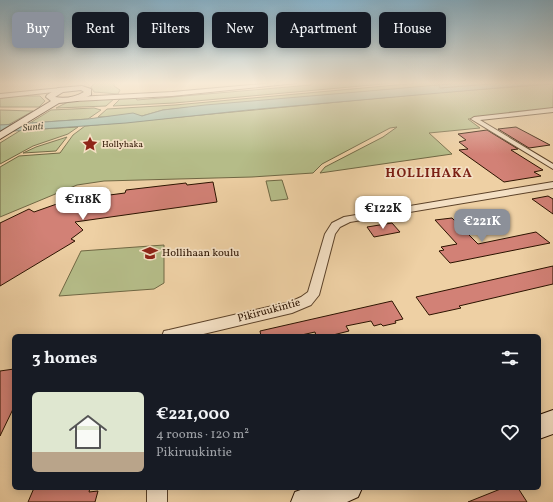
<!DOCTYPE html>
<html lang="en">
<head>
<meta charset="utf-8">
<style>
	:root { --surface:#171b24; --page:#20242c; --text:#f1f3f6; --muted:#9ea1a6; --line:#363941; --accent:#8c9099 }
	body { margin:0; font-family:Vollkorn,serif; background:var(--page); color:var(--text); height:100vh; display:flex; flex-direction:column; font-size:15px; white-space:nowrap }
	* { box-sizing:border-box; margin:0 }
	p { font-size:13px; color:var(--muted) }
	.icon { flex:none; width:22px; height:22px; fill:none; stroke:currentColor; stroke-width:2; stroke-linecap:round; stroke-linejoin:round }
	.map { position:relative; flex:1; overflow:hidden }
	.sheet { position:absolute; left:12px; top:334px; width:529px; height:156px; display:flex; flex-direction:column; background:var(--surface); border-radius:6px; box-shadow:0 2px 10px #0003 }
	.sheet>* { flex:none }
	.top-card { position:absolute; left:12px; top:12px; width:529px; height:36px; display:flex; gap:8px }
	.price { position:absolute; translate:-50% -34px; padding:0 9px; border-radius:8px; background:#fff; color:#222; font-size:13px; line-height:26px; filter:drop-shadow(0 1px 2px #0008) }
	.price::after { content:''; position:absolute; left:50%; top:24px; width:12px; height:9px; margin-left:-6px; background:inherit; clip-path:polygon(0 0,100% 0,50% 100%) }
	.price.on { background:var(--accent); color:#fff }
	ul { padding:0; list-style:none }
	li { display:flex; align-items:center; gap:12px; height:100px; padding:0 20px }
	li+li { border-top:1px solid var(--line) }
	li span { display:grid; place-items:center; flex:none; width:112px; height:80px; border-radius:6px; color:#555 }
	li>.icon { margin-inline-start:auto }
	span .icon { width:48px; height:48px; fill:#fffc; stroke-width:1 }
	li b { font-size:17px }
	h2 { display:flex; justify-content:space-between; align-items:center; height:48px; padding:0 20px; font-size:17px }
	.tag { padding:0 14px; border-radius:6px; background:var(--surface); box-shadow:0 2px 10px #0003; font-size:14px; line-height:36px }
	.tag.on { background:var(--accent); color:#fff }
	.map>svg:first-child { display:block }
	.green { fill:#b5bc88; stroke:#706844 }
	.water { fill:#99b7a7; stroke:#6d7564 }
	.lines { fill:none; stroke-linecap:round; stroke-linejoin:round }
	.shore { stroke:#626554; stroke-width:1 }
	.building { fill:#d28176; stroke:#2c1300 }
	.minor-casing { stroke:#5c4229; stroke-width:2 }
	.tertiary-casing { stroke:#5c4229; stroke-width:2 }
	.secondary-casing { stroke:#2c1300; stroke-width:2 }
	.minor { fill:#f4e0c4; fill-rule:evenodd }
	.tertiary { fill:#f4e0c4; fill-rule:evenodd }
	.secondary { fill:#f4e0c4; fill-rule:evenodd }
	.labels { text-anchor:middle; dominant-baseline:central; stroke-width:3.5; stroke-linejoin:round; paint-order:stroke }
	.far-poi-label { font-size:9px; fill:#2c1300; stroke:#f4e0c4; text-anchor:start }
	.far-water-label { font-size:10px; font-style:italic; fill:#524c3a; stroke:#f4e0c4 }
	.poi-label { font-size:11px; fill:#2c1300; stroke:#f4e0c4; text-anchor:start }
	.street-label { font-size:11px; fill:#2c1300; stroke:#f4e0c4 }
	.far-district-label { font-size:13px; font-weight:bold; letter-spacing:1px; fill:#7a1f14; stroke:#f4e0c4 }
</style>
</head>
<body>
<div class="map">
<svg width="553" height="502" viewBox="0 0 553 502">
	<rect width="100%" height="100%" fill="#eed0a4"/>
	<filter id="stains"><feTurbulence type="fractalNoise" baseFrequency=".005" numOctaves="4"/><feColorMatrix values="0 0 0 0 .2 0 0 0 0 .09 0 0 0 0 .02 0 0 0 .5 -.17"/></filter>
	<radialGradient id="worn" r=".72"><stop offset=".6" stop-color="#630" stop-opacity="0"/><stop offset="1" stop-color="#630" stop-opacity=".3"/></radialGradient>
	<!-- green -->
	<path class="green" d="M95 83H114V86L120 90 118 94 94 92 91 87Z
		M310 83H394L174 103 113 106 121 98H136L137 100 311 85Z
		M418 83H462L163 110 142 116 98 117 107 109 175 105Z
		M553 84V111L468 119 480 128 429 133 452 154 320 173 325 167 383 137 397 127 390 128 322 164 313 173 252 177 104 181 77 185 0 217V167L19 156 60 153 73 135 85 126 433 93Z
		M14 96H40L45 101 39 107H0V98Z
		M115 98 106 106 56 108 72 100Z
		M94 108 101 110 88 119 30 123 51 110Z
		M0 110 33 111 8 125H0Z
		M78 127 68 134 33 146 0 164V143L21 130Z
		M67 137 56 151 23 153 36 147Z
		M282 180 288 199 271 201 266 181Z
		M164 245V283L154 289 59 296 81 251Z"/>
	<!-- water -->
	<path class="water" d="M462 83H553L248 110 126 123 0 132V125L88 119 133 113 142 116 163 110 205 105Z"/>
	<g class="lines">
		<!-- shore -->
		<path class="shore" d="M438 83 440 88 502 83"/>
	</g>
	<!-- building -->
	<path class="building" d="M516 127 550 145 529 148 498 129Z
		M487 130 518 149 511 150 543 170 534 172 541 176 504 182 459 150 468 149 459 142 466 140 458 134Z
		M213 182 217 202 75 222 83 230 71 239 75 241 0 286V223L29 209 34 212 71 199V200L125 193 126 190 186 183 187 185Z
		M548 196 553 199V214L532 199Z
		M452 218 478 244 536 232 550 243 450 263 439 251 444 250 441 247 457 244 435 220Z
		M392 223 400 232 374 237 367 227Z
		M553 266V284L459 306 461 308 429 315 416 297Z
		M392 301 403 319 395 321 396 323 383 326 381 324 374 326 371 321 346 326 349 331 329 336H316L315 332 297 336H261L260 331Z
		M14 369V407L0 436V371Z
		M34 488H90L89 492 98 491 95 502H28Z
		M503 488H518L527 502H468Z"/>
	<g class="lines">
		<defs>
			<path id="minor" d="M273 83H296L172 96 76 101 73 99 76 97 172 92Z
				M553 108V112L480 120 553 164V169L471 119 474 117Z
				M553 182V188L350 222 340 227 335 234 319 295 311 305 292 313 195 336H162L164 331 169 330 290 302 301 297 308 292 325 234 332 223 344 217Z
				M147 488H167V502H147Z"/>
			<path id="tertiary" d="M61 88 63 89V91L0 98V94Z"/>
			<path id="secondary" d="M82 86 91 89V95L77 101 59 103 0 139V132L51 101 46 97 47 95 58 88ZM81 90 84 92C75 97 65 99 55 97L63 92Z
				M553 410V434L539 439V415Z
				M306 488H362L358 497 347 502H291L295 492Z"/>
		</defs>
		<!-- minor casing -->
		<use href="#minor" class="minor-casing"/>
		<!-- tertiary casing -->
		<use href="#tertiary" class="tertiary-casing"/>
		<!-- secondary casing -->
		<use href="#secondary" class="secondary-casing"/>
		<!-- minor -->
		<use href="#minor" class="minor"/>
		<!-- tertiary -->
		<use href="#tertiary" class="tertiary"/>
		<!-- secondary -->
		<use href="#secondary" class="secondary"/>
	</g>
	<!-- sky -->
	<linearGradient id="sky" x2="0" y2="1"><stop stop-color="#88b5ce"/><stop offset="0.54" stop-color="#f7ead6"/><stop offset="1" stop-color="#f7ead6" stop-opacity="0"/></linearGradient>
	<rect width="553" height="154" fill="url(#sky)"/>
	<!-- icons -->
	<defs>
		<symbol id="sight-bare" viewBox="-9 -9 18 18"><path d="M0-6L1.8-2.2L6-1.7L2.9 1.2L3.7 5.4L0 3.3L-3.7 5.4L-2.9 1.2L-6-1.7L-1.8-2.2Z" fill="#8f2418" stroke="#f4e0c4" stroke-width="2.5" paint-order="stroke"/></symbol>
		<symbol id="school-bare" viewBox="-9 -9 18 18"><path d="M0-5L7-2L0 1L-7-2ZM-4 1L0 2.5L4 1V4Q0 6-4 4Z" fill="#8f2418" stroke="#f4e0c4" stroke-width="2.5" paint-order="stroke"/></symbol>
	</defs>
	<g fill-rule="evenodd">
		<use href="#sight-bare" x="79" y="133" width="22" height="22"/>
		<use href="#school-bare" x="139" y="242" width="22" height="22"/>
	</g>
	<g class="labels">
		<!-- far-poi labels -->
		<g class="far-poi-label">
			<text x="102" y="144">Hollyhaka</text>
		</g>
		<!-- far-water labels -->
		<g class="far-water-label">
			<text transform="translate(33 127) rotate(-5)">Sunti</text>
		</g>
		<!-- poi labels -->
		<g class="poi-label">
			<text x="162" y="253">Hollihaan koulu</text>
		</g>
		<!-- street labels -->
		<g class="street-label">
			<text transform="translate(269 311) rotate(-15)">Pikiruukintie</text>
		</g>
		<!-- far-district labels -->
		<g class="far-district-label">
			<text x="429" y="174">HOLLIHAKA</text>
		</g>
	</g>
	<rect width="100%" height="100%" filter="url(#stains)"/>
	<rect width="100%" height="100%" fill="url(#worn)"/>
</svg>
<b class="price" style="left:83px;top:221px">€118K</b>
<b class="price" style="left:383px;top:230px">€122K</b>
<b class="price on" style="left:482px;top:243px">€221K</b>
<div class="top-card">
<a class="tag on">Buy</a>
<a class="tag">Rent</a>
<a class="tag">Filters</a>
<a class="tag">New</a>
<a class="tag">Apartment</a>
<a class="tag">House</a>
</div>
<section class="sheet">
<h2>3 homes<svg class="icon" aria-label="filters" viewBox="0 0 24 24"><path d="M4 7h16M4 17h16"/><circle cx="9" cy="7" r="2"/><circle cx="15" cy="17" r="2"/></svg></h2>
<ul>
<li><span style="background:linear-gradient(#dfe7d0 75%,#b9a48a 0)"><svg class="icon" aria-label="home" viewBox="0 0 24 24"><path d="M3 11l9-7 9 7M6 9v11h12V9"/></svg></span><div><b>€221,000</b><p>4 rooms · 120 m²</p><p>Pikiruukintie</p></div><svg class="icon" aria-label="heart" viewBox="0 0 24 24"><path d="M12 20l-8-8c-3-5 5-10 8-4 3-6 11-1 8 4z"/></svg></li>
</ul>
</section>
</div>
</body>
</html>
